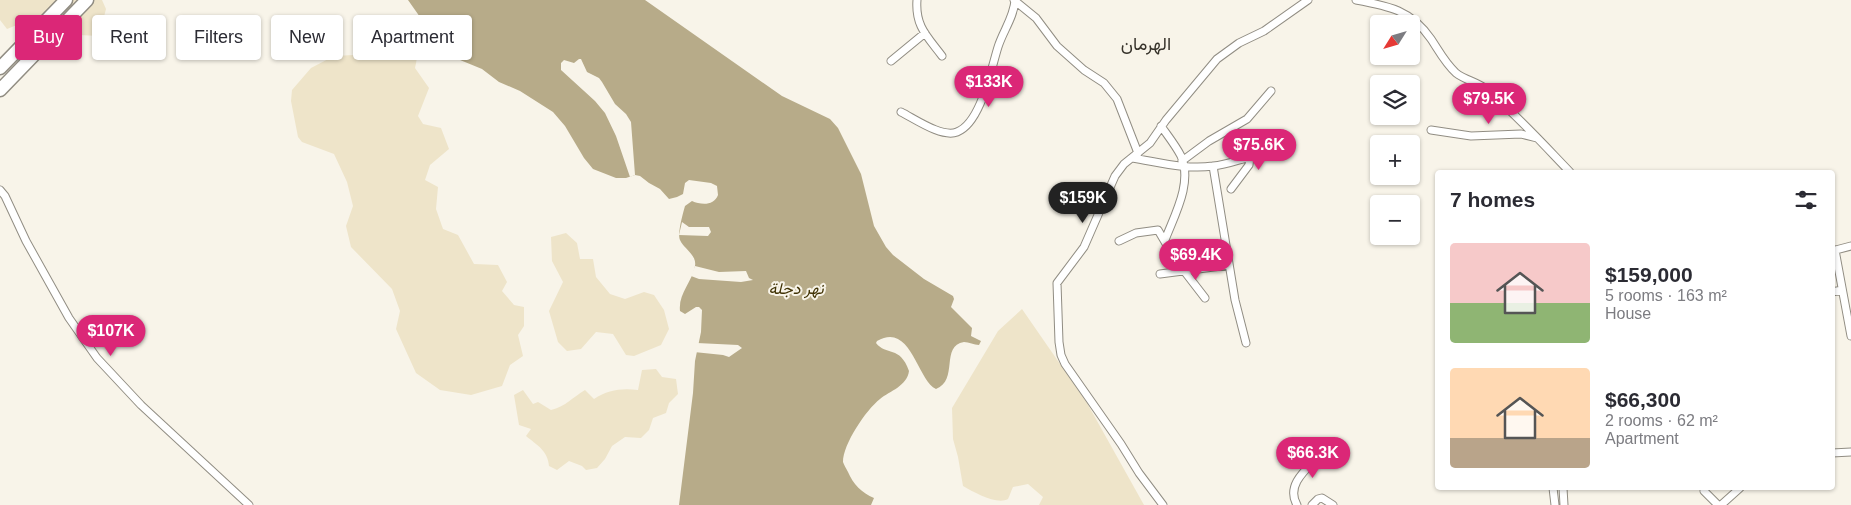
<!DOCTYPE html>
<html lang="en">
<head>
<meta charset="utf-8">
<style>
	:root { --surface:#fff; --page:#f2f2f3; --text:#2b2b33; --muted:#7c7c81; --accent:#db2777 }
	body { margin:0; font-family:Arial,Vazirmatn,sans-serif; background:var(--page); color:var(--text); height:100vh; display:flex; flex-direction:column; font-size:19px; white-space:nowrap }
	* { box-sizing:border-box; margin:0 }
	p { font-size:16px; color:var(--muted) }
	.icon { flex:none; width:28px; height:28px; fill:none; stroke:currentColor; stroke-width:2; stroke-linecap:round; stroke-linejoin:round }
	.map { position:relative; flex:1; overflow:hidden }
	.sheet { position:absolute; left:1435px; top:170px; width:400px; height:320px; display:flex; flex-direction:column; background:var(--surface); border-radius:5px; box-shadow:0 1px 4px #0004 }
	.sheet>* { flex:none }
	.top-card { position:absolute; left:15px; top:15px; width:475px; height:45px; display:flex; gap:10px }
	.needle { width:32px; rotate:233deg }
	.buttons { position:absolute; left:1370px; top:15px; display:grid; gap:10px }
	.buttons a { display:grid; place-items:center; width:50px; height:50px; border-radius:5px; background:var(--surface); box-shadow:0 1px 4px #0004; font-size:25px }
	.price { position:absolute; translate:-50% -42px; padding:0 11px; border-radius:18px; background:var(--accent); color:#fff; font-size:16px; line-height:32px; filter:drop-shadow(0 1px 2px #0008) }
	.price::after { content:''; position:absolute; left:50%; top:30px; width:15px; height:11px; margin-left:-8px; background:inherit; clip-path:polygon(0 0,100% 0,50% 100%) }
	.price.current { background:#222; color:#fff }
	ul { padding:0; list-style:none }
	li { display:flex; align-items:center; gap:15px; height:125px; padding:0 15px }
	li span { display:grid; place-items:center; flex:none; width:140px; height:100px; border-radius:5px; color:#555 }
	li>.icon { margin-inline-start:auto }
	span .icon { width:60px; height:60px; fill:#fffc; stroke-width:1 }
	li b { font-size:21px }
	h2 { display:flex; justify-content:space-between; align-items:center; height:60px; padding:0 15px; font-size:21px }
	.tag { padding:0 18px; border-radius:5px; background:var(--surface); box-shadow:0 1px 4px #0004; font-size:18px; line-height:45px }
	.tag.current { background:var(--accent); color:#fff }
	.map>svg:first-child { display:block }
	.green { fill:#eee4c9 }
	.water { fill:#b7ab89 }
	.pier { fill:#f8f4e9 }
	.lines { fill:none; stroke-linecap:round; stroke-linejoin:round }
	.minor-casing { stroke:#918d83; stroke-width:9 }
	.motorway-casing { stroke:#918d83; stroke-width:15 }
	.minor { stroke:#fff; stroke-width:7 }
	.motorway { stroke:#fff; stroke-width:12 }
	.labels { text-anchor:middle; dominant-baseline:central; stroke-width:4; stroke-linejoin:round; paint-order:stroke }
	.water-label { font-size:16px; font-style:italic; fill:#413305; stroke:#f8f4e9 }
	.quarter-label { font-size:18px; fill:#37332b; stroke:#f8f4e9 }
</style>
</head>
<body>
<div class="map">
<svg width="1851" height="505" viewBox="0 0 1851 505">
	<rect width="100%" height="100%" fill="#f8f4e9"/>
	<!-- green -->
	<path class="green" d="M0 0H102L106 9 99 36 79 35 59 8 7 29 0 20Z
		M405 22C420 35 419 50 415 68L429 88 418 116 423 124 441 128 449 149 430 165 425 180 438 187 436 209 443 229 458 235 474 264 498 265 507 282 502 291 514 305 524 307V326L518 335 523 356 510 365 502 386 471 395 440 390 416 373 396 329 400 311 392 289 351 247 346 226 353 206 347 182 334 154 302 142 298 137 291 101 292 90 311 68 334 56 354 55 386 46 394 38Z
		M566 233 577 243 580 259H593L596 277 610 294 625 299 644 292 654 295 664 310 669 329 661 345 634 356 626 355 613 334 596 332 581 349 567 351 558 342 549 311 563 282 552 261 551 237Z
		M1022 309 1087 403 1144 505H1039L1043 497 1028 484 1013 487C1011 491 1010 495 1008 499 997 505 975 493 963 486L958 457 953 439 952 408 998 331Z
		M656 369 662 377 676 379 678 394 669 403 666 413 653 418 649 430 641 438 625 437 612 446 605 459 597 468 586 470 582 466 569 461 557 470 549 466C548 451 537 445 526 436L531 429 519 425 514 395 523 390 533 404 538 402 551 410C565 407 573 397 585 390L594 399C608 390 621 388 638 390L642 370Z"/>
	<!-- water -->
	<path class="water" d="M408 0H645L782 96 830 119 838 128 861 174 874 226 886 247 893 255 924 279 953 296 954 299 951 307 972 328 971 336 981 341 979 345C974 345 969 342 964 342 940 346 959 380 936 389 917 380 911 321 877 341L876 343C886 356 900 345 909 371 907 386 890 391 880 399 866 410 843 444 843 462 844 465 846 468 848 472 853 484 862 493 874 498L871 505H679L693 393 695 361 701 332 702 310 699 307H696L685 314 680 311C678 294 692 282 695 266 697 255 684 249 680 240 677 234 683 213 685 206L692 201C701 205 714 206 718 195L717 186 711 183 689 180 685 183 683 194 677 197 669 199 660 189 649 183 640 176 635 175 626 178H616L593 169 584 158 565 126 553 112 520 91 499 82 482 69 443 53 438 48 427 27Z"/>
	<!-- pier -->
	<path class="pier" d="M579 59H581L587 72 599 78 602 82 615 104 626 114 631 122 635 175 630 177 616 136 605 113 595 101 561 70V63L564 60 574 63Z
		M682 222 689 227H709L711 232 708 236 679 235Z
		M695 266 719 272 746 271 749 278 753 280 741 282 699 279 691 276Z
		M697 343 738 345 742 348 729 357 723 355 694 352Z"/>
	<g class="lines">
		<defs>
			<path id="minor" d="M917 0C915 26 927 36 942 56
				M1014 0 1036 18 1057 46 1084 70 1104 83 1117 99 1138 153
				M1356 0C1389 6 1411 10 1431 39 1439 51 1445 63 1456 73 1465 80 1477 82 1486 89 1516 114 1543 144 1570 172
				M891 61 925 33
				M901 112C915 119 942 138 957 132 981 123 991 69 998 47 1003 31 1014 17 1015 0
				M1161 126C1168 136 1176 146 1181 156 1193 183 1174 216 1165 240
				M1431 130 1471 136 1521 134 1537 138
				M1132 158C1158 162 1186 170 1213 166 1226 165 1238 160 1250 157
				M1182 161 1209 141 1247 119 1271 91
				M1213 166 1235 300 1246 343
				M1231 189 1249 165 1251 149 1264 137
				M0 190 5 196 26 241 69 318 97 358 141 405 249 505
				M1119 241 1136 233 1158 230 1175 259 1205 298
				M1835 250 1851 336
				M1832 251 1851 246
				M1160 274 1229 265
				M1832 292 1842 290
				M1832 453 1851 452
				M1553 488 1555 505
				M1563 488 1564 505
				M1704 491 1718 505
				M1163 505 1139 473 1121 444 1065 364 1061 355 1059 342 1057 283 1084 247 1115 176 1124 164 1150 143 1166 120 1217 59 1239 43 1264 31 1308 0
				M1297 505C1285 484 1308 468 1321 454
				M1312 505 1318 499 1322 498 1333 505
				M1721 505 1740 488"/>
			<path id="motorway" d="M0 68 66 0
				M0 90 87 0"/>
		</defs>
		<!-- minor casing -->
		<use href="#minor" class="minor-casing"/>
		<!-- motorway casing -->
		<use href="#motorway" class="motorway-casing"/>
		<!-- minor -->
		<use href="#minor" class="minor"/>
		<!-- motorway -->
		<use href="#motorway" class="motorway"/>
	</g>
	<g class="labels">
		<!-- water labels -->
		<g class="water-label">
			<text x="796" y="288">نهر دجلة</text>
		</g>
		<!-- quarter labels -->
		<g class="quarter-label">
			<text x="1146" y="44">الهرمان</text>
		</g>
	</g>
</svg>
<div class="buttons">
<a><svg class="needle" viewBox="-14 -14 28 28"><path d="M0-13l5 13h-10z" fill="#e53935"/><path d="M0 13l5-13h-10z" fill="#7c7c81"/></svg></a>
<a><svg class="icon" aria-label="layers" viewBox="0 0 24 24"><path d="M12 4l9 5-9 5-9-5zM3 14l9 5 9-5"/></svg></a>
<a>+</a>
<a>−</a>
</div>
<b class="price" style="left:989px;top:108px">$133K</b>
<b class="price" style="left:1489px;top:125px">$79.5K</b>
<b class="price" style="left:1259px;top:171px">$75.6K</b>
<b class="price current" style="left:1083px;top:224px">$159K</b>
<b class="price" style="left:1196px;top:281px">$69.4K</b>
<b class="price" style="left:111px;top:357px">$107K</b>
<b class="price" style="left:1313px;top:479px">$66.3K</b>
<div class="top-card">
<a class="tag current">Buy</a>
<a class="tag">Rent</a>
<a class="tag">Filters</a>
<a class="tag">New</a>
<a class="tag">Apartment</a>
</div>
<section class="sheet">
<h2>7 homes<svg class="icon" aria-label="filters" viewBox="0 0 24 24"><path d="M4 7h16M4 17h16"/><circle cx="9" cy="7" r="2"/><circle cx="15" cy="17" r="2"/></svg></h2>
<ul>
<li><span style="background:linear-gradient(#f6c9c9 60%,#8fb573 0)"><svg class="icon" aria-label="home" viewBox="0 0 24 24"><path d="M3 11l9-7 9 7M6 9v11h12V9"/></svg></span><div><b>$159,000</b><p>5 rooms · 163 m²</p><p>House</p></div></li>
<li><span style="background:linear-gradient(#ffd9b3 70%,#b9a48a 0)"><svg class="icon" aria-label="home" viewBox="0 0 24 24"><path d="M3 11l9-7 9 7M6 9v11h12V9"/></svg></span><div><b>$66,300</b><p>2 rooms · 62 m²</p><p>Apartment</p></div></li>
</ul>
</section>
</div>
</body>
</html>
